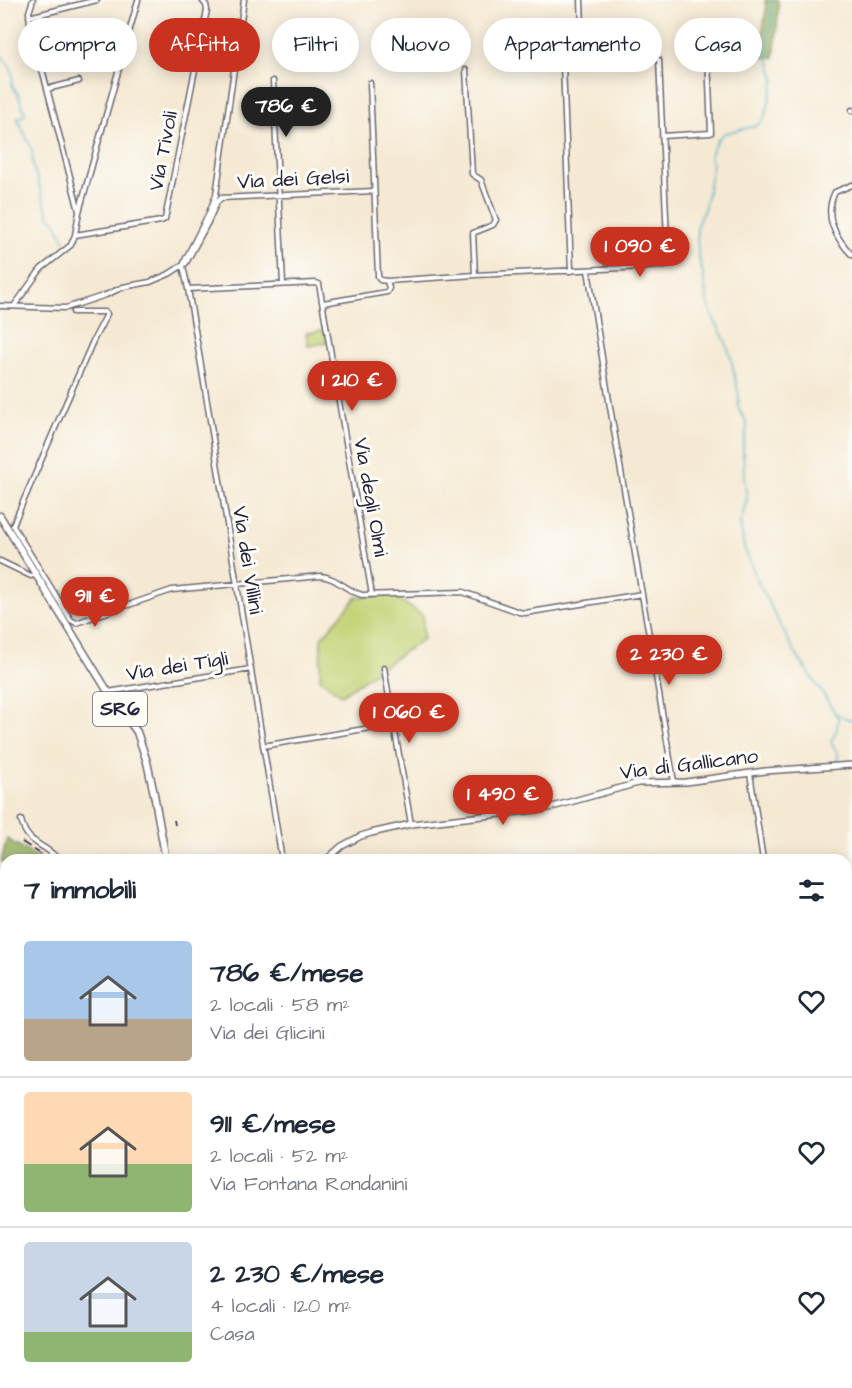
<!DOCTYPE html>
<html lang="it">
<head>
<meta charset="utf-8">
<style>
	:root { --surface:#fff; --page:#f6f6f7; --text:#1f2937; --muted:#747a83; --line:#e0e1e3; --accent:#c8321e }
	body { margin:0; font-family:"Architects Daughter",sans-serif; background:var(--page); color:var(--text); height:100vh; display:flex; flex-direction:column; font-size:22px; white-space:nowrap }
	* { box-sizing:border-box; margin:0 }
	p { font-size:20px; color:var(--muted) }
	.icon { flex:none; width:33px; height:33px; fill:none; stroke:currentColor; stroke-width:2; stroke-linecap:round; stroke-linejoin:round }
	.map { position:relative; flex:1; overflow:hidden }
	.sheet { position:absolute; left:0px; top:854px; width:852px; height:536px; display:flex; flex-direction:column; background:var(--surface); border-radius:18px 18px 0 0; box-shadow:0 3px 15px #0003 }
	.sheet>* { flex:none }
	.banner { position:absolute; left:18px; top:18px; width:816px; height:54px; display:flex; gap:12px }
	.price { position:absolute; translate:-50% -51px; padding:0 14px; border-radius:21px; background:var(--accent); color:#fff; font-size:20px; line-height:39px; filter:drop-shadow(0 2px 3px #0008) }
	.price::after { content:''; position:absolute; left:50%; top:36px; width:18px; height:14px; margin-left:-9px; background:inherit; clip-path:polygon(0 0,100% 0,50% 100%) }
	.price.selected { background:#222; color:#fff }
	ul { padding:0; list-style:none }
	li { display:flex; align-items:center; gap:18px; height:150px; padding:0 24px }
	li+li { border-top:2px solid var(--line) }
	li span { display:grid; place-items:center; flex:none; width:168px; height:120px; border-radius:6px; color:#555 }
	li>.icon { margin-inline-start:auto }
	span .icon { width:72px; height:72px; fill:#fffc; stroke-width:1 }
	li b { font-size:26px }
	h2 { display:flex; justify-content:space-between; align-items:center; height:72px; padding:0 24px; font-size:26px }
	.pill { padding:0 21px; border-radius:27px; background:var(--surface); box-shadow:0 3px 15px #0003; font-size:21px; line-height:54px }
	.pill.selected { background:var(--accent); color:#fff }
	.map>svg:first-child { display:block }
	.green { fill:#c3d275; stroke:#727a58; stroke-width:1.5 }
	.forest { fill:#9ab466; stroke:#5e6b50; stroke-width:1.5 }
	.lines { fill:none; stroke-linecap:round; stroke-linejoin:round }
	.stream { stroke:#45b0c3; stroke-width:1.5 }
	.street-casing { stroke:#6c6870; stroke-width:7 }
	.secondary-casing { stroke:#6c6870; stroke-width:8 }
	.primary-casing { stroke:#6c6870; stroke-width:9 }
	.street { stroke:#fff; stroke-width:4 }
	.secondary { stroke:#fff; stroke-width:5 }
	.primary { stroke:#fff; stroke-width:6 }
	.rail { stroke:#22223b; stroke-width:1.5; stroke-dasharray:9 4.5; stroke-linecap:butt }
	.labels { text-anchor:middle; dominant-baseline:central; stroke-width:6; stroke-linejoin:round; paint-order:stroke }
	.shield { fill:#fdfcf7; stroke:#646373; stroke-width:1.5 }
	.shield-label { font-size:20px; font-weight:bold; fill:#22223b }
	.street-label { font-size:21px; fill:#22223b; stroke:#fdfcf7 }
</style>
</head>
<body>
<div class="map">
<svg width="852" height="1388" viewBox="0 0 852 1388">
	<rect width="100%" height="100%" fill="#fdfcf7"/>
	<filter id="ink" filterUnits="userSpaceOnUse"><feTurbulence type="fractalNoise" baseFrequency=".0167" numOctaves="2"/><feDisplacementMap in="SourceGraphic" scale="12" xChannelSelector="R" yChannelSelector="G"/><feConvolveMatrix kernelMatrix="1 2 1 2 8 2 1 2 1" color-interpolation-filters="sRGB"/></filter>
	<filter id="wash" filterUnits="userSpaceOnUse"><feTurbulence type="fractalNoise" baseFrequency=".008" numOctaves="4" result="noise"/><feDisplacementMap in="SourceGraphic" scale="24" xChannelSelector="R" yChannelSelector="G"/><feGaussianBlur stdDeviation="1.35" result="paint"/><feColorMatrix in="noise" values="0 0 0 0 0 0 0 0 0 0 0 0 0 0 0 0 0 1.4 0 .05"/><feComposite in="paint" operator="in"/></filter>
	<g filter="url(#wash)">
		<rect width="100%" height="100%" fill="#f5e9d3"/>
		<!-- green -->
		<path class="green" d="M325 330 327 343 308 346 306 333Z
			M393 595 423 616V639L341 695 320 679 321 638 357 597Z
			M5 1045 6 1051 3 1054 6 1058V1092L0 1093V1046Z
			M0 1105 4 1106 6 1109V1383H37L36 1388H0V1352L4 1351 0 1324Z"/>
		<!-- forest -->
		<path class="forest" d="M765 0H778C779 19 776 38 774 57L763 58 762 55V36L766 10Z
			M7 839 41 859 6 860V864L1 861Z
			M6 868V937L3 926H0V891Z"/>
		<g class="lines">
			<!-- stream -->
			<path class="stream" d="M772 0 771 22 767 42V52L775 79 766 114 762 121 756 126 725 133 718 139 712 150 710 156 712 165 708 192 704 210 698 222 697 228 698 254 703 274 707 300 712 315 725 340 731 358 739 396 738 408 746 421 747 429 743 446 744 476 747 499 740 524 744 547 758 582 795 653 824 695 838 718 837 729 831 742 838 754V763
				M0 54 9 65 13 76 12 86 18 94 25 113 24 115 18 118V120L32 150 33 166 49 216 56 222 65 242
				M837 713 843 717 852 720"/>
		</g>
	</g>
	<g filter="url(#ink)">
		<g class="lines">
			<defs>
				<path id="street" d="M33 0 29 12 30 23 79 211
					M29 17 97 0
					M38 53 87 41
					M466 70 472 174 481 180 496 220 493 225 473 233 475 275
					M273 81 283 284
					M370 83 378 276 380 280 387 281 475 275 665 266 667 265 668 262 659 60
					M47 89 79 81
					M852 110V111
					M662 136 711 133 708 57
					M852 185 835 192C823 216 835 237 852 255
					M75 235 161 221 165 219 207 10 206 5 202 0
					M183 266 188 289 202 371 282 860
					M183 266 186 258 209 213 216 195 244 0
					M588 270 610 407 674 782
					M571 271 563 64 566 60 580 59 583 57 581 0
					M188 289 316 283 319 284 372 595
					M323 303 387 292 389 288 387 281
					M0 306 66 308 106 295 123 287 150 282 169 274 186 263 208 222 217 202 221 198 374 191
					M14 306 41 269 71 245 75 235 79 212 138 0
					M13 525 93 341 107 314 105 312H73
					M13 526 71 620 76 623 172 590 320 576C337 577 346 591 362 595L463 592 519 612 525 613 642 594
					M0 561 31 576 36 574
					M384 668 411 824
					M108 692 251 669
					M263 746 394 724
					M750 773 763 860
					M21 820C27 846 44 842 59 860
					M846 1371 852 1372
					M302 1383 307 1388
					M788 1383 789 1388
					M60 1388 62 1383
					M467 1388 487 1383"/>
				<path id="secondary" d="M326 860 342 846 361 836 371 833 411 824 545 809 638 783 686 782 765 771 852 765
					M0 1101 6 1104"/>
				<path id="primary" d="M0 516 110 695 137 732 147 762 154 794 166 860
					M579 1383 582 1388"/>
			</defs>
			<!-- street casing -->
			<use href="#street" class="street-casing"/>
			<!-- secondary casing -->
			<use href="#secondary" class="secondary-casing"/>
			<!-- primary casing -->
			<use href="#primary" class="primary-casing"/>
			<!-- street -->
			<use href="#street" class="street"/>
			<!-- secondary -->
			<use href="#secondary" class="secondary"/>
			<!-- primary -->
			<use href="#primary" class="primary"/>
			<!-- rail -->
			<path class="rail" d="M174 820 175 825
				M22 842 50 860
				M707 1383 710 1388"/>
		</g>
	</g>
	<g class="labels">
		<!-- shield labels -->
		<rect class="shield" x="93" y="692" width="54" height="34" rx="4.5"/>
		<g class="shield-label">
			<text x="120" y="709">SR6</text>
		</g>
		<!-- street labels -->
		<g class="street-label">
			<text transform="translate(163 151) rotate(-79)">Via Tivoli</text>
			<text transform="translate(293 179) rotate(-3)">Via dei Gelsi</text>
			<text transform="translate(371 497) rotate(80)">Via degli Olmi</text>
			<text transform="translate(248 560) rotate(81)">Via dei Villini</text>
			<text transform="translate(177 666) rotate(-9)">Via dei Tigli</text>
			<text transform="translate(689 764) rotate(-7)">Via di Gallicano</text>
		</g>
	</g>
</svg>
<b class="price selected" style="left:286px;top:138px">786 €</b>
<b class="price" style="left:640px;top:278px">1 090 €</b>
<b class="price" style="left:352px;top:412px">1 210 €</b>
<b class="price" style="left:95px;top:628px">911 €</b>
<b class="price" style="left:669px;top:686px">2 230 €</b>
<b class="price" style="left:409px;top:744px">1 060 €</b>
<b class="price" style="left:503px;top:826px">1 490 €</b>
<div class="banner">
<a class="pill">Compra</a>
<a class="pill selected">Affitta</a>
<a class="pill">Filtri</a>
<a class="pill">Nuovo</a>
<a class="pill">Appartamento</a>
<a class="pill">Casa</a>
</div>
<section class="sheet">
<h2>7 immobili<svg class="icon" aria-label="filters" viewBox="0 0 24 24"><path d="M4 7h16M4 17h16"/><circle cx="9" cy="7" r="2"/><circle cx="15" cy="17" r="2"/></svg></h2>
<ul>
<li><span style="background:linear-gradient(#a9c7e8 65%,#b9a48a 0)"><svg class="icon" aria-label="home" viewBox="0 0 24 24"><path d="M3 11l9-7 9 7M6 9v11h12V9"/></svg></span><div><b>786 €/mese</b><p>2 locali · 58 m²</p><p>Via dei Glicini</p></div><svg class="icon" aria-label="heart" viewBox="0 0 24 24"><path d="M12 20l-8-8c-3-5 5-10 8-4 3-6 11-1 8 4z"/></svg></li>
<li><span style="background:linear-gradient(#ffd9b3 60%,#8fb573 0)"><svg class="icon" aria-label="home" viewBox="0 0 24 24"><path d="M3 11l9-7 9 7M6 9v11h12V9"/></svg></span><div><b>911 €/mese</b><p>2 locali · 52 m²</p><p>Via Fontana Rondanini</p></div><svg class="icon" aria-label="heart" viewBox="0 0 24 24"><path d="M12 20l-8-8c-3-5 5-10 8-4 3-6 11-1 8 4z"/></svg></li>
<li><span style="background:linear-gradient(#c9d6e8 75%,#8fb573 0)"><svg class="icon" aria-label="home" viewBox="0 0 24 24"><path d="M3 11l9-7 9 7M6 9v11h12V9"/></svg></span><div><b>2 230 €/mese</b><p>4 locali · 120 m²</p><p>Casa</p></div><svg class="icon" aria-label="heart" viewBox="0 0 24 24"><path d="M12 20l-8-8c-3-5 5-10 8-4 3-6 11-1 8 4z"/></svg></li>
</ul>
</section>
</div>
</body>
</html>
